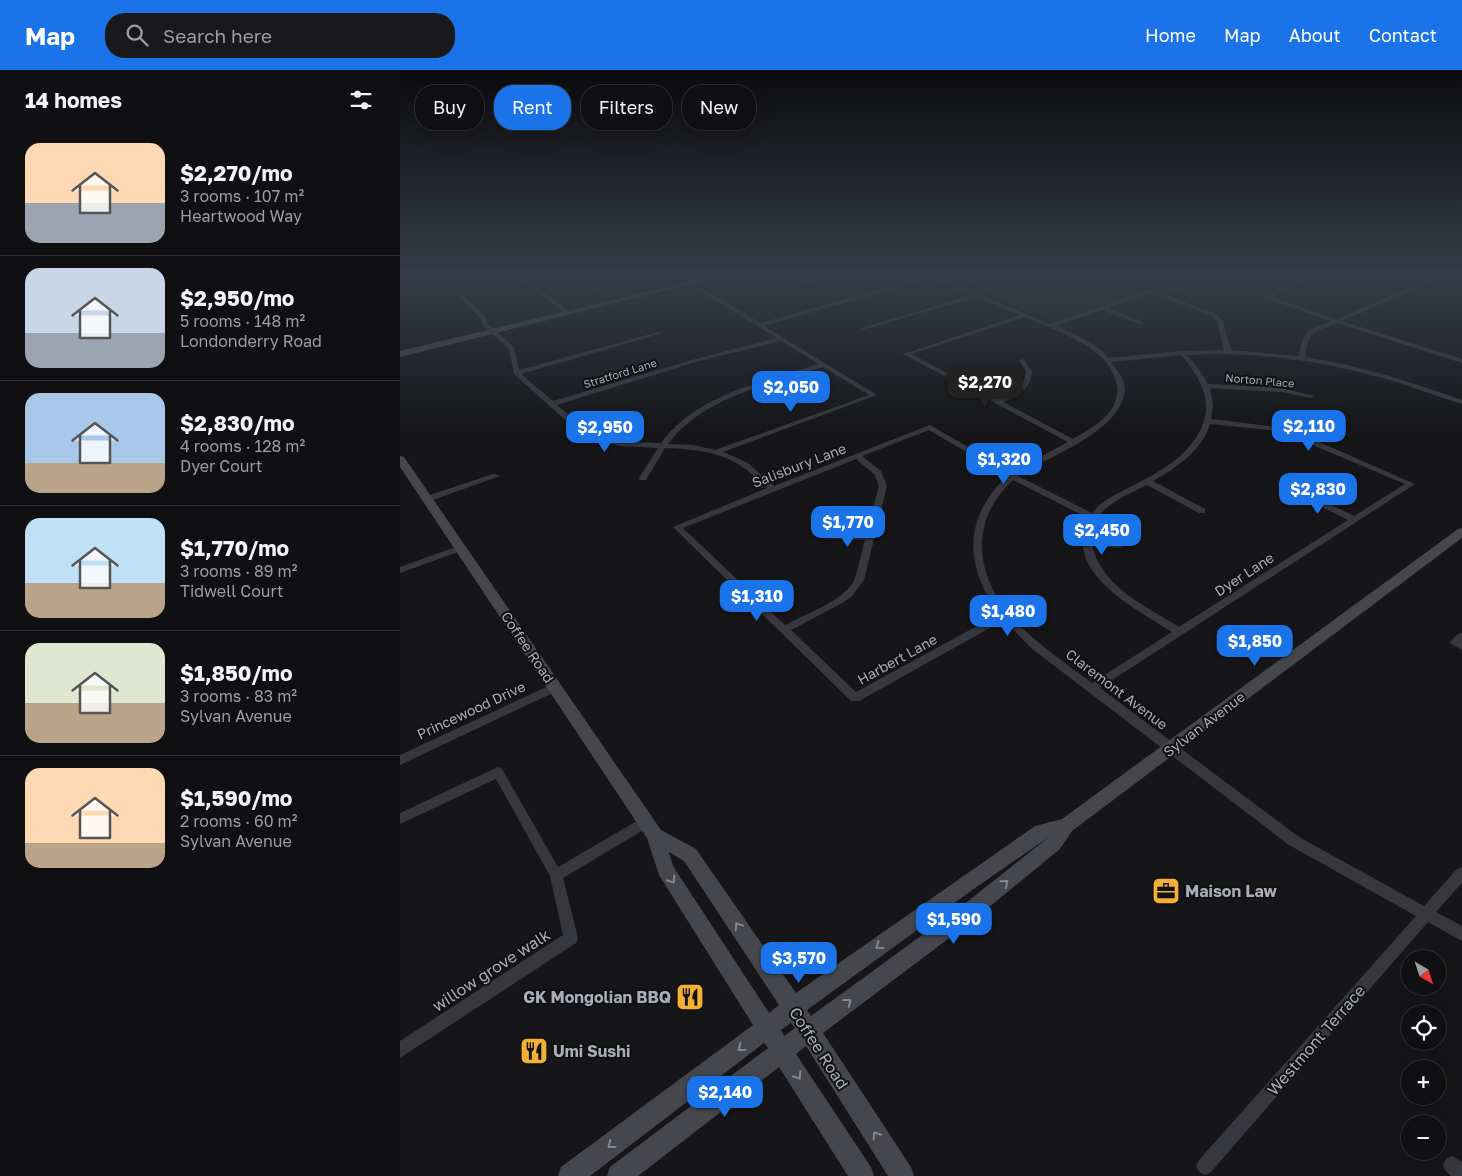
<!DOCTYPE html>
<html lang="en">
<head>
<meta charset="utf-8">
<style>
	:root { --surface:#101012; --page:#19191b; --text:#f1f3f6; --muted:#9c9d9f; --line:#303032; --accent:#1a73e8 }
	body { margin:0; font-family:"Golos Text",sans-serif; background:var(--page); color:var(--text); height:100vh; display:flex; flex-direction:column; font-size:19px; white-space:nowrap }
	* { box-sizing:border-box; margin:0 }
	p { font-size:16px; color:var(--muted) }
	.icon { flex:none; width:28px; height:28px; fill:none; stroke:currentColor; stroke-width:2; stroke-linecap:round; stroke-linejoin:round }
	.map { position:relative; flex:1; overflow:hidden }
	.drawer { display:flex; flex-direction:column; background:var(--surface); width:400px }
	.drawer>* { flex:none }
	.hud { position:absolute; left:15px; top:15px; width:475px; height:45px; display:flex; gap:10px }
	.needle { width:32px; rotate:141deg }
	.buttons { position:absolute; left:1001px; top:880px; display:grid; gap:10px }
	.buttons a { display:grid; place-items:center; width:45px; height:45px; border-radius:50%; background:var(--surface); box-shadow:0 5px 20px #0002,0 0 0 1px var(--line); font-size:25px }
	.price { position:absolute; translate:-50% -42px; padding:0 11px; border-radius:10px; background:var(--accent); color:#fff; font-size:16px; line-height:32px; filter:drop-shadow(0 1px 2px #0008) }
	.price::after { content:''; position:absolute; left:50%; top:30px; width:15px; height:11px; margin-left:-8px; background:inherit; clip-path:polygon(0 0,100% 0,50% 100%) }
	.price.selected { background:#222; color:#fff }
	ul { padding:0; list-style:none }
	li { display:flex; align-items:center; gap:15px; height:125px; padding:0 25px }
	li+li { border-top:1px solid var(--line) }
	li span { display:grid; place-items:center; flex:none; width:140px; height:100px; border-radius:15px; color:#555 }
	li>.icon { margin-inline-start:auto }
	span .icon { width:60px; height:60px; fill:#fffc; stroke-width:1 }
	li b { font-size:21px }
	h2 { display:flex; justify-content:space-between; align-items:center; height:60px; padding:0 25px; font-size:21px }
	.tag { padding:0 18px; border-radius:20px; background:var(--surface); box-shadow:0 5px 20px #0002,0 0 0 1px var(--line); font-size:18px; line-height:45px }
	.tag.selected { background:var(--accent); color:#fff }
	header { display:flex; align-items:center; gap:30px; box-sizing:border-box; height:70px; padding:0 25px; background:var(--accent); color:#fff }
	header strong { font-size:24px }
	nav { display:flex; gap:28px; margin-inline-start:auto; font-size:18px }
	.search { width:350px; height:45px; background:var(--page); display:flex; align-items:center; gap:12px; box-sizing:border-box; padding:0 18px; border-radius:20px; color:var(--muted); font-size:19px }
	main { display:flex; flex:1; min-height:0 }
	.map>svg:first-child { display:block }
	.green { fill:#1e261f }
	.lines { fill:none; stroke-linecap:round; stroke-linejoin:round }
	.street { fill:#37383d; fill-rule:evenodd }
	.secondary { fill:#45474d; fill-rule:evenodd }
	.oneway { stroke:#858993 }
	.labels { text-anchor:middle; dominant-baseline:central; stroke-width:4; stroke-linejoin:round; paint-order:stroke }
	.far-street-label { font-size:11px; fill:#a8adb8; stroke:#111113 }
	.street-label { font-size:14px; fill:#a8adb8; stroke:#111113 }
	.near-poi-label { font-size:16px; font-weight:bold; fill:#a8adb8; stroke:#111113; text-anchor:start }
	.near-street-label { font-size:16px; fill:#a8adb8; stroke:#111113 }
</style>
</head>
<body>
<header>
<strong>Map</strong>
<div class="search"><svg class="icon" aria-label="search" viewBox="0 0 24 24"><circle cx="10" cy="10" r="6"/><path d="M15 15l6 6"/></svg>Search here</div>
<nav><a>Home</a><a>Map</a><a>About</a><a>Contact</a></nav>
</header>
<main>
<section class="drawer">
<h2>14 homes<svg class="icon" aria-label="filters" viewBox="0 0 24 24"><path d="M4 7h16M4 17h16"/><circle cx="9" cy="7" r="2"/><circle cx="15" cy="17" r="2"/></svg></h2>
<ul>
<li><span style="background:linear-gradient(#ffd9b3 60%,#9aa5b1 0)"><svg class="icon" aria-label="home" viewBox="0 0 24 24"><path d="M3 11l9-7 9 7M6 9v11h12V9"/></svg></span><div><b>$2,270/mo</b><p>3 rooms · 107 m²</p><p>Heartwood Way</p></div></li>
<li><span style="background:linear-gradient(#c9d6e8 65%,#9aa5b1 0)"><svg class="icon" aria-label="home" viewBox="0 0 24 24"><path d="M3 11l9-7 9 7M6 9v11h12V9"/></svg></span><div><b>$2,950/mo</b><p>5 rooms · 148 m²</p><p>Londonderry Road</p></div></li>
<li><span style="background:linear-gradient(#a9c7e8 70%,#b9a48a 0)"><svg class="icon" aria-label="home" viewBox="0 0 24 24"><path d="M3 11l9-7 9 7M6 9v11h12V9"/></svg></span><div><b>$2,830/mo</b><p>4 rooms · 128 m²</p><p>Dyer Court</p></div></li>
<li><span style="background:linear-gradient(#bfe0f5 65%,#b9a48a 0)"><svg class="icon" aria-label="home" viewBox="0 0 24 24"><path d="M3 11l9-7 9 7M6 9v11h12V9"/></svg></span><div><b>$1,770/mo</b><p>3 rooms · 89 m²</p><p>Tidwell Court</p></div></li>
<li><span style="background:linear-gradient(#dfe7d0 60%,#b9a48a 0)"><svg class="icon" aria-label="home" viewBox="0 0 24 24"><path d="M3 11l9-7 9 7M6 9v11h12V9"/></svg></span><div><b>$1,850/mo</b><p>3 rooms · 83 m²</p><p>Sylvan Avenue</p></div></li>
<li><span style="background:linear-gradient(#ffd9b3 75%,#b9a48a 0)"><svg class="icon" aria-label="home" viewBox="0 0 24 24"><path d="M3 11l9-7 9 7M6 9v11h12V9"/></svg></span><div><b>$1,590/mo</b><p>2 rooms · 60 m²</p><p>Sylvan Avenue</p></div></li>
</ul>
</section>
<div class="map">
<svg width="1062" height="1106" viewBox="0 0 1062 1106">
	<rect width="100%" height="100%" fill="#161618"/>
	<!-- green -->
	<path class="green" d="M172 206H178L198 220 210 223 227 222 263 213 274 206H284L289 209 285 210 279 206C267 219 211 229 195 222 186 219 179 211 172 206Z
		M550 206H752L789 218 772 225 757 220 747 219 656 252 650 251 573 218 576 216Z"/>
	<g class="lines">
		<!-- street -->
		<path class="street" d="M35 206H63L42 211Z
			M119 206H124L169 242V244H165Z
			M421 206H429L382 219 379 217Z
			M528 206H536L650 254 750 219 817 244 823 251 831 280 899 286C903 258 907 262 931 251L864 228V226L910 206H916L871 227 937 249 1038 206H1045L942 251 1062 289V293L937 253C912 264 909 259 905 287 959 295 1011 312 1062 330V334C1041 328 1021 320 1000 313 931 293 859 280 787 285L801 302 808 314 881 318 914 326 911 328 881 322 810 318 813 335 811 349 869 356 894 361 1015 414 700 618 899 767 1024 836 1057 799 1062 797V813L1036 842 1062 856V871L1028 852 811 1102 805 1105 799 1102 796 1096 799 1090 1016 846 889 775 631 578 604 550 459 631H451L273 457 367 418C360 412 352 404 344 398 321 381 292 379 265 378L246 410H240L239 408 258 378 219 376 182 365 114 304 109 279 83 256 80 248 59 227 64 226 85 246 88 254 114 277 119 300 258 262 263 263 121 304 153 331 295 289 377 268 288 214V212H292L360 253ZM532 208 572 225 462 258V260L577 227 620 245 503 284 668 372 612 402 530 355 374 416 348 393 323 382 477 325 364 256ZM750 223 813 246 817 251 824 280 782 281 709 288C695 272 675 264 656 256L702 240 739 254H743V252L708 238ZM625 247C656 261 711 277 717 315 718 325 716 333 710 341 702 353 686 361 673 369L603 332C618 326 631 319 632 301L624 289 619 290 626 301C624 318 612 323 598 329L511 284ZM381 271 419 294C363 312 297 324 261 373L220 372 188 361 157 335 299 291ZM781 285C796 302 810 323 805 347 796 384 758 403 726 419 713 426 701 431 692 443L618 406C649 386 713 365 724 326 728 314 719 301 711 292ZM423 297 469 325 315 380 293 375 268 374C304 326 370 314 423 297ZM810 354 869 360 889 365 1005 414 954 446 895 417H889V421L948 450 779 557C746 536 703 518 692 476L719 478 722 477 723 475 722 473 691 471C690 438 724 427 747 415L799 443H805V439L753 411C776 398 803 380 810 354ZM529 360 607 406C563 448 564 496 599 544L456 622 391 560 444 532 452 526 464 510 487 416 481 401 462 386ZM456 389 474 404 479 416 466 465 428 462 424 465 428 468 465 470C461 483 459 496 455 508 447 530 405 544 385 555L283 458ZM613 410 688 448C662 503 735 538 772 562L692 613C646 578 583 541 582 476 582 449 594 428 613 410Z
			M798 206H805L802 208Z
			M93 404H96L100 406 30 431H24L23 429 24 427Z
			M61 475 65 478 64 480 0 503V497Z
			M1062 563V580L1051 574 1050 572 1058 564Z
			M155 613 159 614 160 617 159 620 0 695V685Z
			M98 697 102 699 158 797 242 748 246 747 250 748 252 752 250 756 163 808 178 868 176 873 0 988V971L163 865 150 806 96 709 0 754V743Z
			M1052 1086 1062 1092V1106H1051L1046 1101 1043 1095 1046 1089Z"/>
		<!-- secondary -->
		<path class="secondary" d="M312 206H324L0 287V281Z
			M0 386 4 387 261 760 296 779 396 923 635 756 662 749 1058 459 1062 458V468L672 761 660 779 572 851 423 963 511 1097 514 1106H488L406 976 396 984 471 1097 474 1106H448L379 997 238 1106H207L210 1097 368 978 364 973 190 1106H158L161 1097 353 955 259 805 247 768 0 397ZM649 767 558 839 411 946 407 940 575 818ZM269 782 284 791 379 935 369 943 273 796ZM391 953 395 958 384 966 381 960Z"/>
	</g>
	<!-- one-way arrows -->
	<defs><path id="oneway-chevron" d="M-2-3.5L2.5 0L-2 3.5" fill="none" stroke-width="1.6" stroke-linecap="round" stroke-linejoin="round" transform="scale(1.25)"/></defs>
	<g class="oneway">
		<use href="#oneway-chevron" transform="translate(272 810) rotate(57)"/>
		<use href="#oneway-chevron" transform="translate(605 813) rotate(-39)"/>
		<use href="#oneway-chevron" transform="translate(338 856) rotate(-124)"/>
		<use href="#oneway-chevron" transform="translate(479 876) rotate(144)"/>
		<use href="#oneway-chevron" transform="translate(448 932) rotate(-37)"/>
		<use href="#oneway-chevron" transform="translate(341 978) rotate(143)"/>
		<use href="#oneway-chevron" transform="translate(398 1006) rotate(58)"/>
		<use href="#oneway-chevron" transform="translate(476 1065) rotate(-123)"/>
		<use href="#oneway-chevron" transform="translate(211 1075) rotate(143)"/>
	</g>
	<!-- sky -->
	<linearGradient id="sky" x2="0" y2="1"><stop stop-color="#0c0c0d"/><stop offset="0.57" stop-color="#363c48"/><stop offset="1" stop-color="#363c48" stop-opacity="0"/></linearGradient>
	<rect width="1062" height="361" fill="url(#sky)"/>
	<!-- icons -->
	<defs>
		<symbol id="office-square" viewBox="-11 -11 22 22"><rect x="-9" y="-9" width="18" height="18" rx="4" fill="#f2b134" stroke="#111113"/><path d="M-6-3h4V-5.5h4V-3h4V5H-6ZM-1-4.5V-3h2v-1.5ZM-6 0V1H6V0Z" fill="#111"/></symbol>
		<symbol id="restaurant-square" viewBox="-11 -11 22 22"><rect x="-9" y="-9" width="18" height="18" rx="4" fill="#f2b134" stroke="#111113"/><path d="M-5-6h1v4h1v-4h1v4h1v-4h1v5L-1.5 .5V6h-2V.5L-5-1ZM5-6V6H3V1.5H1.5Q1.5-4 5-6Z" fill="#111"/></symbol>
	</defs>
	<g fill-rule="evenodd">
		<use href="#office-square" x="750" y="805" width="32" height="32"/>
		<use href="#restaurant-square" x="274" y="911" width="32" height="32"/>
		<use href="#restaurant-square" x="118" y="965" width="32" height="32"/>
	</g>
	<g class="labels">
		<!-- far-street labels -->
		<g class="far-street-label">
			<text transform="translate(220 303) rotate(-17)">Stratford Lane</text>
			<text transform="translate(860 310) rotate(5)">Norton Place</text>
		</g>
		<!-- street labels -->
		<g class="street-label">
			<text transform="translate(399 395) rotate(-21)">Salisbury Lane</text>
			<text transform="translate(844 504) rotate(-33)">Dyer Lane</text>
			<text transform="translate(128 577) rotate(56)">Coffee Road</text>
			<text transform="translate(497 589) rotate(-29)">Harbert Lane</text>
			<text transform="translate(717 619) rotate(37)">Claremont Avenue</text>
			<text transform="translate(71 640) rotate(-25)">Princewood Drive</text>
			<text transform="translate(804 654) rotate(-37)">Sylvan Avenue</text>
		</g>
		<!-- near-poi labels -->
		<g class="near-poi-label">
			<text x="785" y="821">Maison Law</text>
			<text x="271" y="927" text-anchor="end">GK Mongolian BBQ</text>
			<text x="153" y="981">Umi Sushi</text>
		</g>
		<!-- near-street labels -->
		<g class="near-street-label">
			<text transform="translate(91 900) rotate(-33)">willow grove walk</text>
			<text transform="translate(916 970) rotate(-49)">Westmont Terrace</text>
			<text transform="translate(419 978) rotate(57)">Coffee Road</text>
		</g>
	</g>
</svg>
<div class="buttons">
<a><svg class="needle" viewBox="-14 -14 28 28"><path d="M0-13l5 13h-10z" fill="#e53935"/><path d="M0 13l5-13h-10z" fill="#9c9d9f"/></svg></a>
<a><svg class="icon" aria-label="locate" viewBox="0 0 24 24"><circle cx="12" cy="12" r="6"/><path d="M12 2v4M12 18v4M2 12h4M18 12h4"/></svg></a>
<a>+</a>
<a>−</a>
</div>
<b class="price selected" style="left:585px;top:338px">$2,270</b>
<b class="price" style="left:391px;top:343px">$2,050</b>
<b class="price" style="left:909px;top:382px">$2,110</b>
<b class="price" style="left:205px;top:383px">$2,950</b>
<b class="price" style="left:604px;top:415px">$1,320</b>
<b class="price" style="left:918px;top:445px">$2,830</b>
<b class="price" style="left:448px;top:478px">$1,770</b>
<b class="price" style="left:702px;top:486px">$2,450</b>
<b class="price" style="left:357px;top:552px">$1,310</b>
<b class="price" style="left:608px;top:567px">$1,480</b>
<b class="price" style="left:855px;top:597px">$1,850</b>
<b class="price" style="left:554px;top:875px">$1,590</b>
<b class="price" style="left:399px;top:914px">$3,570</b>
<b class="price" style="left:325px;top:1048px">$2,140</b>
<div class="hud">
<a class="tag">Buy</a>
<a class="tag selected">Rent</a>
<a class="tag">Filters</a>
<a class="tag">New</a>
</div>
</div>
</main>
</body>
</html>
